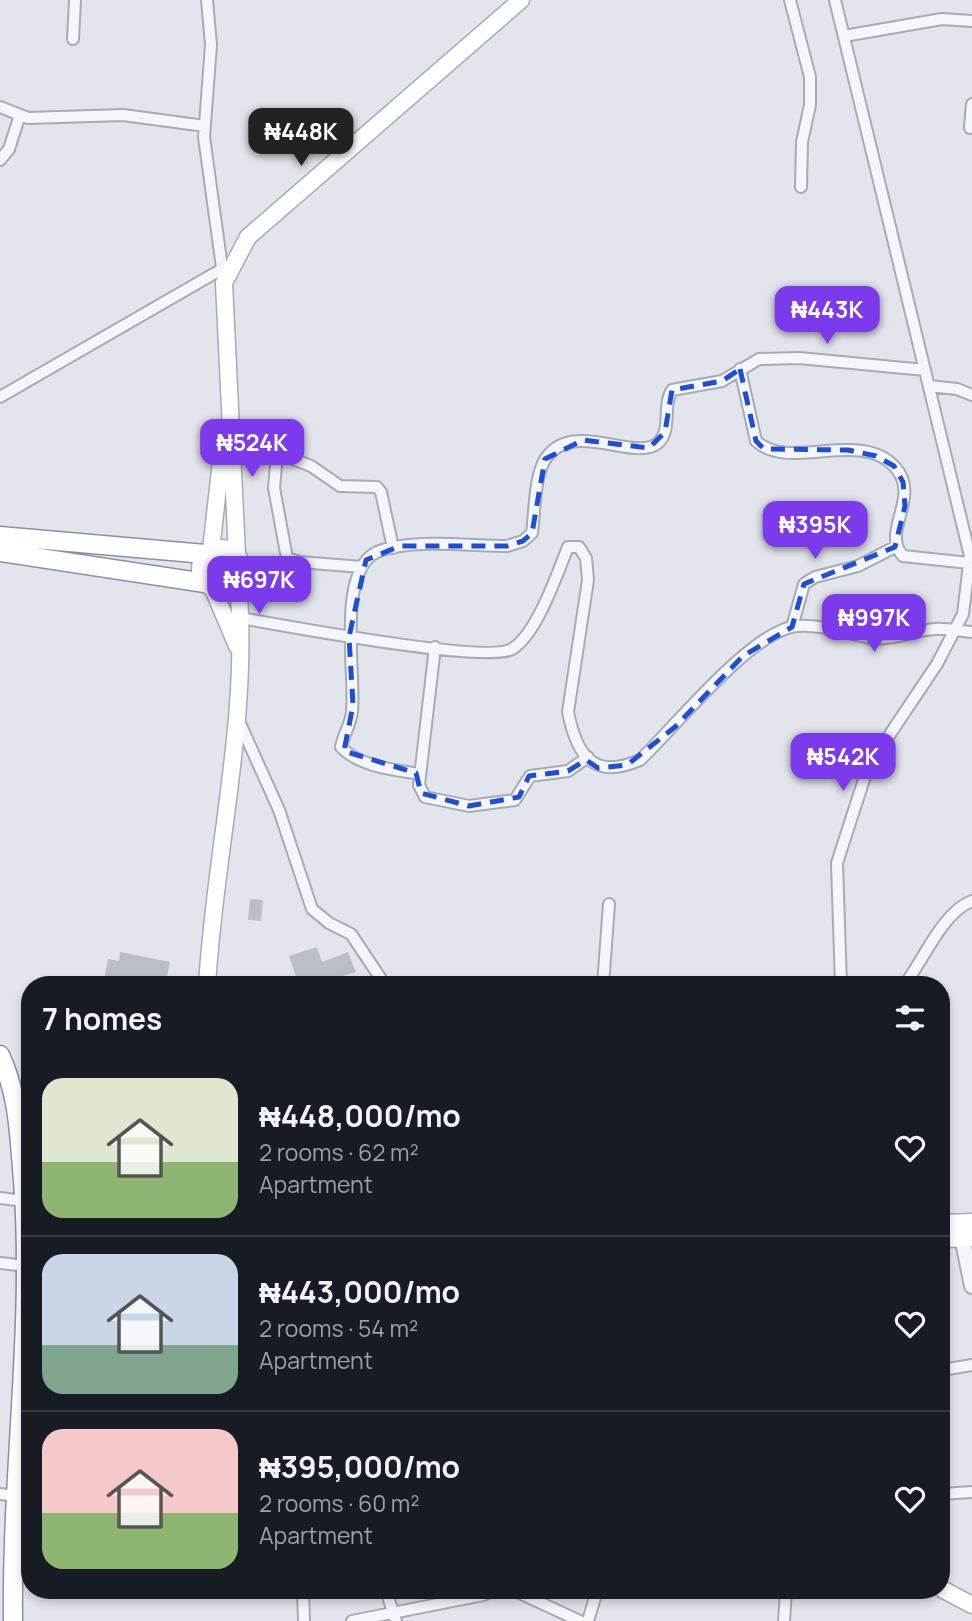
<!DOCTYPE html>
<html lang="en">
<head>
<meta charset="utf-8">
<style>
	:root { --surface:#171b24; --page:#20242c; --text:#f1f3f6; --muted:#9ea1a6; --line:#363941; --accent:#7c3aed }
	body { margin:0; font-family:Manrope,sans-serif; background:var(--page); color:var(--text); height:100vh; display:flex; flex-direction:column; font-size:26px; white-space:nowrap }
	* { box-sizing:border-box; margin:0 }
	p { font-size:23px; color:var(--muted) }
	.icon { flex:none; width:38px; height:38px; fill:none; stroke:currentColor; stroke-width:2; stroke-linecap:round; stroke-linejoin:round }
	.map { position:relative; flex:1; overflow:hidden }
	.panel { position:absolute; left:21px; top:976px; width:929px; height:623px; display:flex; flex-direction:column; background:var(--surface); border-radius:28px; box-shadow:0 4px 10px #0003 }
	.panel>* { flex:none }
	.price { position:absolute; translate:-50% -60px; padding:0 16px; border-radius:14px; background:var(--accent); color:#fff; font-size:23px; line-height:46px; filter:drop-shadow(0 2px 4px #0008) }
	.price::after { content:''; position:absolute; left:50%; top:42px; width:21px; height:16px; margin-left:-10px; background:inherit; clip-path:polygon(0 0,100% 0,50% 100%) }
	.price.active { background:#222; color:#fff }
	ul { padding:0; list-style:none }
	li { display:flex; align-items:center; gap:21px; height:175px; padding:0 21px }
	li+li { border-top:2px solid var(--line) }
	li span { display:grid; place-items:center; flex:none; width:196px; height:140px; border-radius:21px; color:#555 }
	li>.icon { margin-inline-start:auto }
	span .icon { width:84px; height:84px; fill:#fffc; stroke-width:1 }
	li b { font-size:30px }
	h2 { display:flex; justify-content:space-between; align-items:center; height:84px; padding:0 21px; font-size:30px }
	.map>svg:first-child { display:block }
	.building { fill:#b9bec9 }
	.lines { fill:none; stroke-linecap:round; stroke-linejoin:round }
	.minor-casing { stroke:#a7abb6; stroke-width:14 }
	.tertiary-casing { stroke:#a7abb6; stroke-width:18 }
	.secondary-casing { stroke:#a7abb6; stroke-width:19 }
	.trunk-casing { stroke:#8891a2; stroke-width:21 }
	.minor { stroke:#f5f6f9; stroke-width:10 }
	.tertiary { stroke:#f5f6f9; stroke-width:14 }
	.secondary { stroke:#fff; stroke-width:16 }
	.trunk { stroke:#fff; stroke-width:18 }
	.marked { fill:none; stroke:#1d4ed8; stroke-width:5; stroke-dasharray:14 9; stroke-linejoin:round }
</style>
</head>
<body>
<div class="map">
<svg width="972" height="1621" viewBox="0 0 972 1621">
	<rect width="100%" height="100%" fill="#e2e5eb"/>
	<!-- building -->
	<path class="building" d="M250 899 263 900 261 921 248 920Z
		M317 947 322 962 348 952 356 972 312 985H299L289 956Z
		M120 952 170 962 165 985H103L108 959 119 961Z"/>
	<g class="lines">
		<defs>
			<path id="minor" d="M207 0 211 45 204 137 224 282
				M790 0 810 77V105L802 142 801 187
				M835 0 970 556 963 614 937 664 868 767 837 863 841 985
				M844 36 942 19 972 21
				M73 39 75 0
				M0 107 28 118 123 115 205 126
				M970 128 972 104
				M0 160 9 149 20 115
				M740 369 756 441C789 472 859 429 894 466 923 496 880 531 903 556L969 563
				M929 386 957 389 972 395
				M0 397 222 269
				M277 454 274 488 287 558 299 562 362 567
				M233 458 267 453 283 455 311 466 340 486 377 487 381 492 393 548
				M241 618C280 625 488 664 512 649 537 634 557 574 568 547H579L586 558 588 580 568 712C577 757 594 780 640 760 675 727 752 630 797 626 823 624 847 634 871 638 893 641 913 630 935 629 946 628 960 631 972 632
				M792 627 804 584 815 577 858 566 895 547
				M435 647 419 785 425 797 469 806 515 800 530 776 568 771 588 757
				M238 719 279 810 312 909 329 923 351 934 385 985
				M420 774C395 770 360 767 341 747 343 735 351 725 352 711 356 675 336 571 377 552 410 538 470 546 507 546L523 541 532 533C535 511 534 476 546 458 573 418 637 464 659 442 672 429 662 405 672 390L722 381 759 359 799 358 925 370
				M603 985 609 904
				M904 985C923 962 942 912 972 901
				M0 1198 24 1201
				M0 1263 26 1266
				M942 1370 972 1365
				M0 1494 16 1496
				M942 1494 972 1492
				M303 1591 304 1621
				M386 1591 396 1621
				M515 1591 580 1621
				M352 1621 483 1595 492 1591
				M588 1621 597 1591
				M784 1621 786 1591"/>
			<path id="tertiary" d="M960 1227 972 1286"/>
			<path id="secondary" d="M200 569a21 21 0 1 1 42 0a21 21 0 1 1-42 0Z
				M211 550 224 435
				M237 555 224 283 248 237 521 0
				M213 589 237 646
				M207 985C215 850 250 718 238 582
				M942 1223 972 1222
				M942 1239 972 1238
				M942 1589 972 1605"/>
			<path id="trunk" d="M0 536 205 554
				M0 552 205 583
				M0 1055C19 1096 19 1136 23 1180 34 1327 11 1474 13 1621"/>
		</defs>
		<!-- minor casing -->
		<use href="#minor" class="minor-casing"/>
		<!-- tertiary casing -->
		<use href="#tertiary" class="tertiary-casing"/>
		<!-- secondary casing -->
		<use href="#secondary" class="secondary-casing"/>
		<!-- trunk casing -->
		<use href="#trunk" class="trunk-casing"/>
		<!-- minor -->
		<use href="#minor" class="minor"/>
		<!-- tertiary -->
		<use href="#tertiary" class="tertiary"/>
		<!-- secondary -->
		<use href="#secondary" class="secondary"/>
		<!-- trunk -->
		<use href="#trunk" class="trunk"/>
	</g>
	<!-- marked area -->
	<path class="marked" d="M740 369 756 441 764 449 848 450 876 456 894 466 903 482 905 506 895 547 804 584 792 627 743 656 675 727 627 765 598 768 586 760 568 771 529 776 519 797 469 806 421 793 416 773 344 751 353 705 349 637 366 560 400 546H507L523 541 532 533 545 459 583 440 649 448 665 432 672 390 722 381Z"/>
</svg>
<b class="price active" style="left:301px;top:168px">₦448K</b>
<b class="price" style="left:827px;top:346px">₦443K</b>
<b class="price" style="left:252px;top:479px">₦524K</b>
<b class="price" style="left:815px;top:561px">₦395K</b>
<b class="price" style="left:259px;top:616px">₦697K</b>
<b class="price" style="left:874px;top:654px">₦997K</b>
<b class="price" style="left:843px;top:793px">₦542K</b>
<section class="panel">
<h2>7 homes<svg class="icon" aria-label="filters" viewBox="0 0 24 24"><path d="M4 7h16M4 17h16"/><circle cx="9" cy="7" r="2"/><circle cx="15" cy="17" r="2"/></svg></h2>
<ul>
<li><span style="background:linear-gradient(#dfe7d0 60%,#8fb573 0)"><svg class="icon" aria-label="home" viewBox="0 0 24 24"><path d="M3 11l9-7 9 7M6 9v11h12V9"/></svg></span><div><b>₦448,000/mo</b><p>2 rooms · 62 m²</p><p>Apartment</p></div><svg class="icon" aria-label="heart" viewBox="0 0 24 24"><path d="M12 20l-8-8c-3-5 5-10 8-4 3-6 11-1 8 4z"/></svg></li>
<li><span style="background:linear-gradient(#c9d6e8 65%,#7fa58c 0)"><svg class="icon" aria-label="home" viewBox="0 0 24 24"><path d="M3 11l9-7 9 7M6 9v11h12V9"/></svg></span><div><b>₦443,000/mo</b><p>2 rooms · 54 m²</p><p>Apartment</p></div><svg class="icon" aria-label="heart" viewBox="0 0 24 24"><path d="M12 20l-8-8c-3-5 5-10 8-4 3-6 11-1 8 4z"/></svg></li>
<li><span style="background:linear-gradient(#f6c9c9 60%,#8fb573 0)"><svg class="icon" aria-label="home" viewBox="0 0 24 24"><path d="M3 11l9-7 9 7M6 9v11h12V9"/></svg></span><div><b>₦395,000/mo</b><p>2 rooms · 60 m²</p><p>Apartment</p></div><svg class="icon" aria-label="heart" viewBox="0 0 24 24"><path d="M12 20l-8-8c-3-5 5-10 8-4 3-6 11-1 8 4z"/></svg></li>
</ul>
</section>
</div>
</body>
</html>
